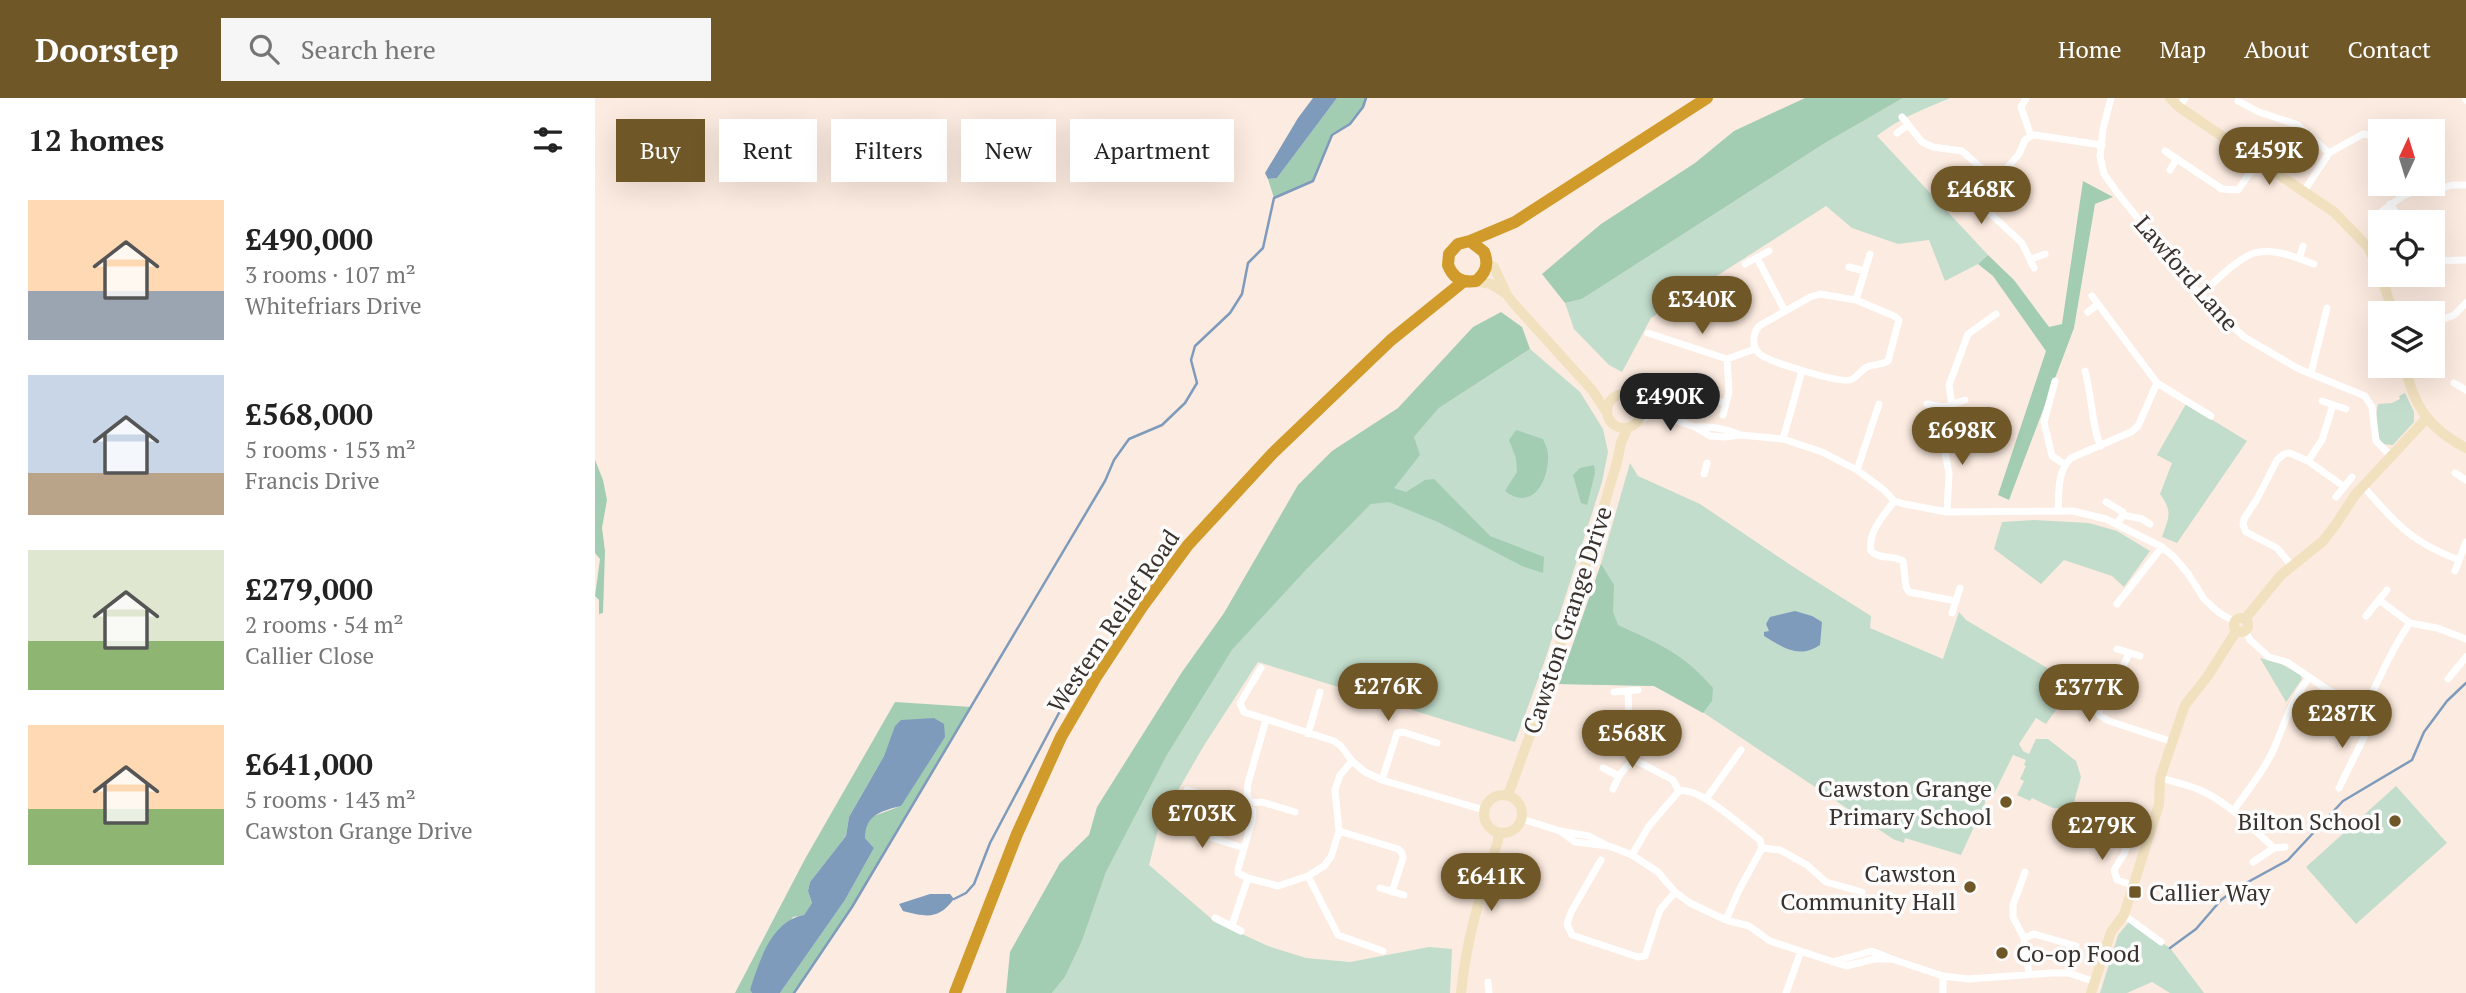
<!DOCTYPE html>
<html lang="en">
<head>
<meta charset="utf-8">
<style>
	:root { --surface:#fff; --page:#f6f6f6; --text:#222; --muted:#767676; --accent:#705728 }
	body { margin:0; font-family:"PT Serif",serif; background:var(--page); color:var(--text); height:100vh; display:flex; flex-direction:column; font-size:26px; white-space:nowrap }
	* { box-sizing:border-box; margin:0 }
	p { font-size:23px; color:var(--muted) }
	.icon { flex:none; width:38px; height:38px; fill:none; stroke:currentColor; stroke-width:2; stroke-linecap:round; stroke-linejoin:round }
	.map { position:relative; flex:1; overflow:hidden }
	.panel { display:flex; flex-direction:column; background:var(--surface); width:595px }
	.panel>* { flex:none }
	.top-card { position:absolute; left:21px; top:21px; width:665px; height:63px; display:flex; gap:14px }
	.needle { width:46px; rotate:4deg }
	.fabs { position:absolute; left:1773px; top:21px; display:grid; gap:14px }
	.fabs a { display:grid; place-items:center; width:77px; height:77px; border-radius:0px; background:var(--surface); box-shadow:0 7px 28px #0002; font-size:35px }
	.price { position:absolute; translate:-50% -60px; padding:0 16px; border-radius:24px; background:var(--accent); color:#fff; font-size:23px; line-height:46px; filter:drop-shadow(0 2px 4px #0008) }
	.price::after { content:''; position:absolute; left:50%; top:42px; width:21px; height:16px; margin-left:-10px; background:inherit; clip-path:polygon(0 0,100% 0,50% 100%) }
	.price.on { background:#222; color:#fff }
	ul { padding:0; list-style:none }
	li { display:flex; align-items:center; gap:21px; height:175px; padding:0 28px }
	li span { display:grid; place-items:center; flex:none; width:196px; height:140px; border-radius:0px; color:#555 }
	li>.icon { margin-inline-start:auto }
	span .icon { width:84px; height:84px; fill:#fffc; stroke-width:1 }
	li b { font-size:30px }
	h2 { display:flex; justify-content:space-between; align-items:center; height:84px; padding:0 28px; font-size:30px }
	.pill { padding:0 24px; border-radius:0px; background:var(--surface); box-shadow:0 7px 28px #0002; font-size:24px; line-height:63px }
	.pill.on { background:var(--accent); color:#fff }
	header { display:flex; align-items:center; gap:42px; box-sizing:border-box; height:98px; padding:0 35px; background:var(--accent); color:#fff }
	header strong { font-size:33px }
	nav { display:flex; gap:38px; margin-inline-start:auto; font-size:24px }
	.search { width:490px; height:63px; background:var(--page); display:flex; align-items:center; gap:18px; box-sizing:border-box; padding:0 24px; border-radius:0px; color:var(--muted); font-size:26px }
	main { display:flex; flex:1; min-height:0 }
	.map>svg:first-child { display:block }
	.green { fill:#c2ddcc }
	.forest { fill:#a2cdb3 }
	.water { fill:#7f9bbc }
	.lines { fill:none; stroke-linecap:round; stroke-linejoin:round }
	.stream { stroke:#7f9bbc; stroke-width:2.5 }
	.street { stroke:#fff; stroke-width:7 }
	.secondary { stroke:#f1e1bf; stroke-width:10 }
	.highway { stroke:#d09b2a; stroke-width:12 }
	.poi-dot { fill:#705728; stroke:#fcfcfc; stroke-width:2.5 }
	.labels { text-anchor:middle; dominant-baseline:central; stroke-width:7; stroke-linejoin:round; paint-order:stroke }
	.street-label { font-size:24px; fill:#39312c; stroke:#fcfcfc }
	.poi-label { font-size:24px; fill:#39312c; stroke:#fcfcfc; text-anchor:end }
</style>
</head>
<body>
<header>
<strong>Doorstep</strong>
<div class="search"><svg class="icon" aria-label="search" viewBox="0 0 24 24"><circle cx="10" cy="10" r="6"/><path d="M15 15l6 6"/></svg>Search here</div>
<nav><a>Home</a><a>Map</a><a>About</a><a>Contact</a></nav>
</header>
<main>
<section class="panel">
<h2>12 homes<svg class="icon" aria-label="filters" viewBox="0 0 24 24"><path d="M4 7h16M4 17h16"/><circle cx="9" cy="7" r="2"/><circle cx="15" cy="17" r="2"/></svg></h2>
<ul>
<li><span style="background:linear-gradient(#ffd9b3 65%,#9aa5b1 0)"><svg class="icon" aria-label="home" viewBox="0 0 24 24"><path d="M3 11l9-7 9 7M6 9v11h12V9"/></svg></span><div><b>£490,000</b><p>3 rooms · 107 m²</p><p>Whitefriars Drive</p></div></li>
<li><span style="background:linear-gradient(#c9d6e8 70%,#b9a48a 0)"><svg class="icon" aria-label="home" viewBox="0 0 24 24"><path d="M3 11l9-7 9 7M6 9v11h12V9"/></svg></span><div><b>£568,000</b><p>5 rooms · 153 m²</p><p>Francis Drive</p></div></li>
<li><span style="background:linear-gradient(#dfe7d0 65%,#8fb573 0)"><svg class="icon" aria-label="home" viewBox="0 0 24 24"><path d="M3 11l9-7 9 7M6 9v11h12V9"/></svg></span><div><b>£279,000</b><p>2 rooms · 54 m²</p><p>Callier Close</p></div></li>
<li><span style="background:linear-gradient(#ffd9b3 60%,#8fb573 0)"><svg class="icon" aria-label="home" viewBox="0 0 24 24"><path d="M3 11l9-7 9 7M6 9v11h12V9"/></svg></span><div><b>£641,000</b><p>5 rooms · 143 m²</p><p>Cawston Grange Drive</p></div></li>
</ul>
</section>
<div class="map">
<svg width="1871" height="895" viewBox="0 0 1871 895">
	<rect width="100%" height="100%" fill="#fcebe0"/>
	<!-- green -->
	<path class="green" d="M1308 0H1355C1328 12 1306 19 1282 38L1393 157 1383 166 1350 183 1334 142 1303 146 1257 130 1231 108 1056 220 1027 274 1014 267 979 231 970 205 987 201 1230 45Z
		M935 251 985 294 1008 331 1013 354 1007 384 983 459 950 562 920 644 663 564 608 649 565 724 554 767 619 823 673 848 711 860 755 864 834 849 857 851 855 895H457L470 879 487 843 511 774 572 657 637 552 711 472 776 406 819 339 844 310Z
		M1810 295 1819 314V324L1798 347 1787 346C1780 334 1780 319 1783 306L1797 305 1805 301 1804 298Z
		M1591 306 1652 343 1582 445 1567 439C1574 419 1578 414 1565 396L1577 365 1562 357Z
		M1035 365 1043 378 1105 406 1197 468 1276 518 1275 530 1348 561 1364 514 1371 522 1479 586 1451 626 1441 620 1424 646 1428 653 1434 656 1441 641H1453L1481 663 1486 679 1477 711 1458 710 1437 700 1435 703 1422 697 1429 683 1425 681 1431 668 1429 667 1431 662 1418 657 1397 700 1390 697V705L1366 757 1310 740 1309 745 1298 741 1109 615 1059 588 964 586 1006 466Z
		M1439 422 1494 425 1522 433 1555 453 1529 489 1517 478 1469 462 1446 486 1399 451 1407 424Z
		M1665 560 1686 566 1706 577 1707 581 1691 604Z
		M1801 688 1852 745 1761 826 1711 769Z
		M1533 822 1575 850 1609 895H1575L1557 884 1532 895H1505L1523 837 1533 825Z"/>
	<!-- forest -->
	<path class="forest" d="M742 0H771L768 9 755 26 737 37 718 83 679 100 673 81 682 80Z
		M1210 0H1308L1230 45 987 201 970 205 947 176 1006 126 1100 65 1139 33Z
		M1488 83 1518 99 1500 106 1479 230 1414 402 1403 397 1451 253 1398 178 1383 166 1393 157 1419 182 1454 229 1467 226Z
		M906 214 927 229 935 251 844 310 819 339 825 357 799 390 811 394 830 382 839 381 895 438 949 459 948 475 927 468 843 424 794 404 776 406 711 472 637 552 572 657 511 774 487 843 470 879 457 895H411L415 854 465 765 494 737 502 709 587 574 629 515 703 387 737 353 803 310 878 229Z
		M921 332 948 341C950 346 953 352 953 357 954 383 937 414 910 393L922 374 921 360 914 342Z
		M0 362 8 382 12 402 7 430 10 453 8 515 4 516V502L0 498 5 461 0 455Z
		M999 367 1000 375 992 407 986 405 978 377 985 370Z
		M1006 466 1019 487 1018 514 1023 527C1064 546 1088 555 1118 590L1117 603 1108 615 1059 588 964 586Z
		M300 604 377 609 257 809 199 895H185L250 802 279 750 270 740V730L276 719 306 708 339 620 301 628 289 658 254 719 251 738 215 784 213 793 217 805 209 817 198 819 155 892 157 895H140L210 761Z"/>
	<!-- water -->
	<path class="water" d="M718 0H742L682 80 673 81 670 75 703 20Z
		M1200 513 1217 518 1227 524 1225 547C1204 561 1189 550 1169 538V534L1174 533 1171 526 1175 519Z
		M339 620 349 626 350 639 306 708C286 713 270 717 270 740L279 750 250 802 185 895H157L155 892C164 864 176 823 209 817L217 805 213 793 215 784 251 738 254 719 289 658 300 628 306 622Z
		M335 796H355L359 801C343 822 332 819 308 813L304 806Z"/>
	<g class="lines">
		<!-- stream -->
		<path class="stream" d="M359 801 371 795 379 786 395 745 465 613
			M1575 850 1601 831 1626 802 1642 790 1693 762 1748 703 1817 662 1829 634 1852 603 1871 585
			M199 895 257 809 510 383 519 362 534 341 567 327 590 305 602 285 596 262 600 248 635 215 647 196 653 165 668 150 679 100 718 83 737 37 755 26 768 9 771 0"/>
		<!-- street -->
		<path class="street" d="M1516 0 1508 31 1505 58 1509 76 1524 97 1605 197 1649 239 1704 271 1770 298 1777 309 1781 343 1796 358
			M1870 0 1871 2
			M1643 3 1664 14 1703 27 1734 55 1709 93
			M1584 9 1590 0
			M1307 19 1327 44 1338 49 1367 53 1401 83 1424 56 1430 42 1436 38 1426 9 1431 0
			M1302 35 1312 28
			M1436 38 1440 37 1507 47
			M1570 53 1627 91 1643 92 1663 63
			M1734 55 1768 36 1785 39
			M1575 72 1581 62
			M1401 83 1388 103V109L1427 145 1439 170
			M1795 106 1802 116
			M1787 113 1808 98 1818 94 1844 91 1857 87H1871
			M1162 160 1190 213
			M1436 161 1450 156
			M1704 161 1708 148
			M1838 163 1871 162
			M1150 166 1174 153
			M1254 169 1270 173
			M1225 196 1261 202 1299 218 1304 222 1293 263C1286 267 1279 266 1272 269 1266 272 1262 280 1255 282 1244 285 1175 264 1166 257 1156 250 1157 237 1164 228L1215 199Z
			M1605 197C1619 185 1646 156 1664 154 1683 151 1702 160 1719 166
			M1261 202 1275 156
			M1493 214 1503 206
			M1838 225 1859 217 1871 205
			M1053 235 1132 261 1160 251
			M1490 273C1496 292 1498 337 1506 348
			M1716 275 1732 210
			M1460 283 1449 324 1457 358 1469 366
			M1562 285 1616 318
			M1859 285 1871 292
			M1117 302 1131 305
			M1727 303 1751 311
			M1332 306 1349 309 1370 302
			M1045 307 1060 315 1100 329 1115 338 1129 339 1146 337 1188 341 1227 354 1262 372 1289 392 1299 403 1309 406 1352 414 1478 413 1511 421 1567 449 1580 460 1594 477 1609 501 1623 514 1640 524
			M1128 317 1134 294 1132 261
			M1044 322 1060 315
			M1100 329C1116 328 1130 330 1145 337
			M1188 341 1207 273
			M1713 363 1727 342 1738 307
			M1262 372 1284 306
			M1860 375 1871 382
			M1109 376 1112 365
			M1768 388C1800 425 1816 444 1864 462
			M1741 399 1757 379
			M1299 403C1288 419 1273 433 1276 453 1285 462 1298 457 1308 463L1311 489 1314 494 1361 503
			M1511 404 1528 414V417L1522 426
			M1463 413C1464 394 1462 373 1476 360L1536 334 1543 328 1562 285 1497 198
			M1352 414 1354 375 1350 354 1359 322 1354 287 1373 236 1401 216
			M1528 417 1547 421 1555 426
			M1696 467 1682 450 1651 434 1648 427 1649 421 1662 401 1682 362 1689 356 1695 355 1713 363 1748 388
			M1860 473 1871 444
			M1784 502 1815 525 1842 530 1871 541
			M1522 506 1567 449
			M1357 515 1365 490
			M1771 518 1792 492
			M1650 532 1655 542 1674 559 1692 564 1733 592 1770 609C1785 581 1796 551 1815 525
			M1522 551 1545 558
			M1534 555C1528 574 1503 600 1504 617L1514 623 1578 644
			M666 570 645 605 649 614 739 643 746 648 757 663 770 674 787 682 889 712
			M1853 581 1871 559
			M1019 594 1043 592
			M1033 594 1035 648 1038 661 1078 682 1084 693
			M671 622 653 685 652 696 658 714 657 723 643 771V775L653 780 683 788 713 778 729 768 736 759 744 733 740 692 745 677 757 663
			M713 636 725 594
			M1008 670 1024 678 1018 691
			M1024 678 1038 661
			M1565 680C1580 684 1595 687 1609 694 1636 707 1657 730 1679 750
			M787 682 802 635 808 634 842 645
			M1744 690 1782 613 1770 609
			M592 692 638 706 667 704 700 714
			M1111 701 1146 652
			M1639 712C1652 693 1668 674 1678 653 1689 627 1696 602 1714 580
			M927 721 965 733 994 738 1013 748
			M573 726 649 750
			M1525 731 1537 734
			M744 733 803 751 807 755 808 760 797 794
			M965 733 980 744 1014 748 1037 757 1063 774 1080 794 1095 805 1131 822 1154 828 1175 843 1251 868 1279 861H1297L1277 853 1237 864
			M1167 750 1185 752 1212 767 1231 784 1267 794
			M1037 757 1054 728 1084 693C1104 688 1147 729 1165 742L1167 750 1143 794 1131 822
			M1006 762 976 814 972 826 977 837 1043 859 1050 858 1065 812 1080 794
			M1658 764 1679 750 1690 749
			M1430 774 1418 807V819L1429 840 1434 876
			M713 778 743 837 788 853
			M1538 787 1522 782 1519 772 1529 756 1542 719
			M785 790 809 797
			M1529 817 1566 844
			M620 820 646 833
			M637 827 653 780
			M1429 840 1439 836 1481 848
			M1297 861 1348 878 1373 881 1457 875H1474L1500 884
			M893 884 894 895
			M1191 895 1206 853
			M1348 895V878"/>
		<!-- secondary -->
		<path class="secondary" d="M1575 0 1584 9 1739 114 1773 149 1785 175
			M892 166 899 169 912 197 920 207 997 292 1011 313
			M1786 177 1798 215
			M881 183 896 186 910 195
			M1810 268C1819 308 1833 330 1871 350
			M1012 313a17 17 0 1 1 34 0a17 17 0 1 1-34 0Z
			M1639 527a7 7 0 1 1 14 0a7 7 0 1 1-14 0Z
			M1650 521 1686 477 1728 443 1741 426 1760 397 1831 321
			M889 716a19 19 0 1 1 38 0a19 19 0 1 1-38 0Z
			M913 697 942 618 1000 438 1022 364 1026 345 1032 331
			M866 895C871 842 886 793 903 743V735
			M1496 895 1516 834 1529 817 1564 706 1565 680 1590 607 1612 579 1642 532"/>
		<!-- highway -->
		<path class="highway" d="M875 143 889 154C894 166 891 175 881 183 867 185 858 180 853 167L854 156 863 146 875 143 920 124 1112 0
			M360 895 422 736 466 639 501 579 547 509 593 447 677 356 796 242 869 183"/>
	</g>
	<!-- markers -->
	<g class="poi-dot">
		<circle cx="1411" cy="704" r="7"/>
		<circle cx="1800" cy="723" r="7"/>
		<circle cx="1375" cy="789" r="7"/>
		<rect x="1533" y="787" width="14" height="14" rx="3.5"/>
		<circle cx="1407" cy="855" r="7"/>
	</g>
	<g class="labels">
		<!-- street labels -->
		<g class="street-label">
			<text transform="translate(1592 175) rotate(49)">Lawford Lane</text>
			<text transform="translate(972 522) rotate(-72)">Cawston Grange Drive</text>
			<text transform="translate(518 523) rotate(-56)">Western Relief Road</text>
		</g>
		<!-- poi labels -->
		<g class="poi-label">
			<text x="1397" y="690">Cawston Grange<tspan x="1397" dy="28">Primary School</tspan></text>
			<text x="1786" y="723">Bilton School</text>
			<text x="1361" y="775">Cawston<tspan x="1361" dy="28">Community Hall</tspan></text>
			<text x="1554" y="794" text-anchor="start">Callier Way</text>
			<text x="1421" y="855" text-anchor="start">Co-op Food</text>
		</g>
	</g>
</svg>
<div class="fabs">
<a><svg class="needle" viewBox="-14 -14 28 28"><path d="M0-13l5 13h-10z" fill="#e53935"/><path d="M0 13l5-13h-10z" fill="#767676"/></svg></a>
<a><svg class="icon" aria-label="locate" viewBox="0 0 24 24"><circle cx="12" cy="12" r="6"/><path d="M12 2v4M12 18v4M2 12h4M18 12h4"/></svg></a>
<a><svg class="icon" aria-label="layers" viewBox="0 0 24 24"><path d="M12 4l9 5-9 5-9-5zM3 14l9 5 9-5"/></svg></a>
</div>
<b class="price" style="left:1674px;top:89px">£459K</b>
<b class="price" style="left:1386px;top:128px">£468K</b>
<b class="price" style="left:1107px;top:238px">£340K</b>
<b class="price on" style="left:1075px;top:335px">£490K</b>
<b class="price" style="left:1367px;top:369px">£698K</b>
<b class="price" style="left:793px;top:625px">£276K</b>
<b class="price" style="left:1494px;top:626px">£377K</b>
<b class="price" style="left:1747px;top:652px">£287K</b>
<b class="price" style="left:1037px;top:672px">£568K</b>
<b class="price" style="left:607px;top:752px">£703K</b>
<b class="price" style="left:1507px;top:764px">£279K</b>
<b class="price" style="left:896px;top:815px">£641K</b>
<div class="top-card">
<a class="pill on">Buy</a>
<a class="pill">Rent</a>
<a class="pill">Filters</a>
<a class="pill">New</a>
<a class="pill">Apartment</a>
</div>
</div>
</main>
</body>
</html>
